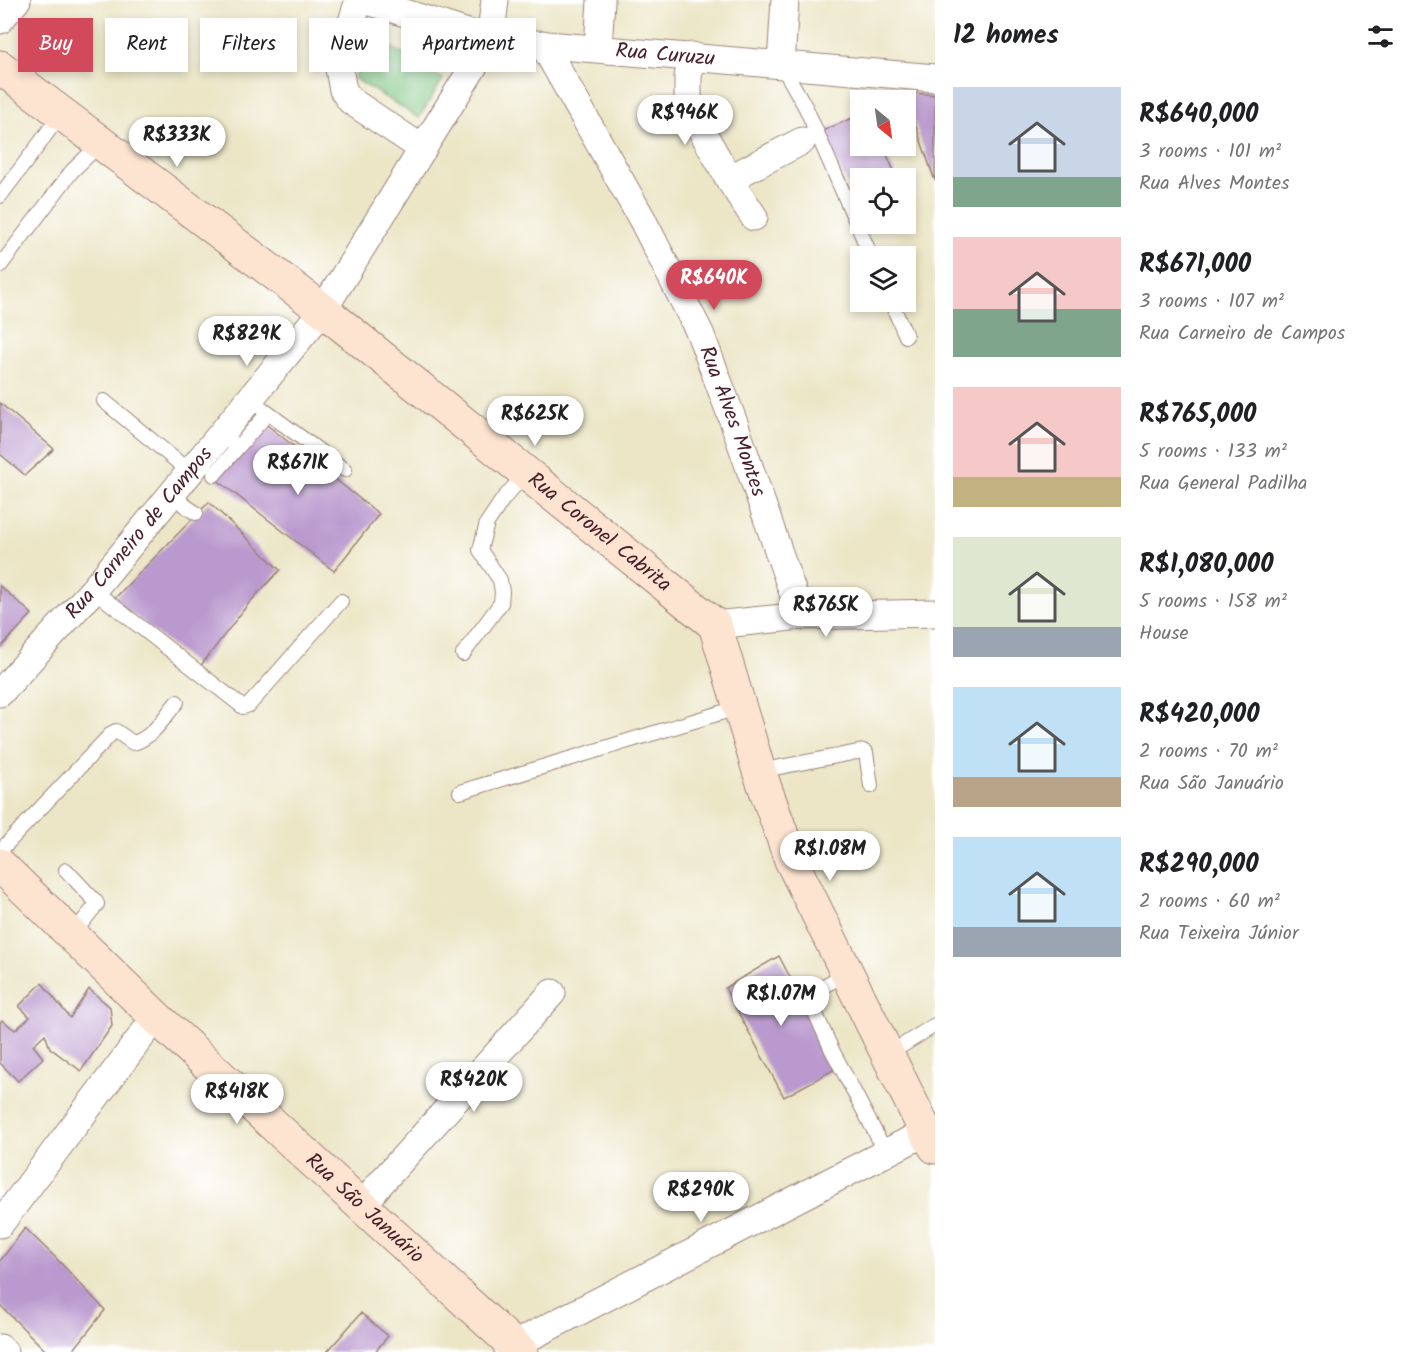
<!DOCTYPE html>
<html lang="en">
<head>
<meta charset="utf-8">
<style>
	:root { --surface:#fff; --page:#f2f2f2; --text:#202124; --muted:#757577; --accent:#d1495b }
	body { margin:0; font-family:Kalam,sans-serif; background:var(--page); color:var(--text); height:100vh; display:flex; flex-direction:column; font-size:22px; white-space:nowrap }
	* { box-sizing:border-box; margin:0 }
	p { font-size:20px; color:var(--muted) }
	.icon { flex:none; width:33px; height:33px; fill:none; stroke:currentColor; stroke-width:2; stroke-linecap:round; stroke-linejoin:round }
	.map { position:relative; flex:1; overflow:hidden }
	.sheet { display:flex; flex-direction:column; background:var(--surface); width:480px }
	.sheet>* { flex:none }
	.banner { position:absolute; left:18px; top:18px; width:570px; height:54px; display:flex; gap:12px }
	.needle { width:39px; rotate:151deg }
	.controls { position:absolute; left:850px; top:90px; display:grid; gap:12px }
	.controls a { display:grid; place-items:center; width:66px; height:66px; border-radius:0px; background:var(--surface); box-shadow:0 3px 9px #0003; font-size:30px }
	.price { position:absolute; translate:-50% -51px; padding:0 14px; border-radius:21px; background:#fff; color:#222; font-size:20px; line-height:39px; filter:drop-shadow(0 2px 3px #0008) }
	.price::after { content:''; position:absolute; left:50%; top:36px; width:18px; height:14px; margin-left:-9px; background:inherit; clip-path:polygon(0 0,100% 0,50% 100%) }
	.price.selected { background:var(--accent); color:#fff }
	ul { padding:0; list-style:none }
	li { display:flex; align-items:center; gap:18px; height:150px; padding:0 18px }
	li span { display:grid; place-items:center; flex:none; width:168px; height:120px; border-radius:0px; color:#555 }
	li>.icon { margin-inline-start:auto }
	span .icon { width:72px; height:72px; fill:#fffc; stroke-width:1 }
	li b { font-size:26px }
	h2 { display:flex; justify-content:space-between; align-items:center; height:72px; padding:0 18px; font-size:26px }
	.tag { padding:0 21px; border-radius:0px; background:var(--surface); box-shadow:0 3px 9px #0003; font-size:21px; line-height:54px }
	.tag.selected { background:var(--accent); color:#fff }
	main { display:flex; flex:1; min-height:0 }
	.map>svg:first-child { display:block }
	.green { fill:#7ec581; stroke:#647256; stroke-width:1.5 }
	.building { fill:#ba99ce }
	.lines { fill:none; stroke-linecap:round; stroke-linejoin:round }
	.lane-casing { stroke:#9b8279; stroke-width:16 }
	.street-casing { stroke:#9b8279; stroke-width:29 }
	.secondary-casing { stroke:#9b8279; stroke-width:35 }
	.lane { stroke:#fff; stroke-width:14 }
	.street { stroke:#fff; stroke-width:27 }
	.secondary { stroke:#fde4d1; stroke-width:33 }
	.labels { text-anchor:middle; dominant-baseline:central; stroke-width:4.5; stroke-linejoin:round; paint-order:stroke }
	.street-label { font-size:21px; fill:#4a1f2b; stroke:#fff }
</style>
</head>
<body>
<main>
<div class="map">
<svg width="935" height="1352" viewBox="0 0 935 1352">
	<rect width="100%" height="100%" fill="#fff"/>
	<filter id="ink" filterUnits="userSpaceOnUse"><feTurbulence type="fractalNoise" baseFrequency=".0167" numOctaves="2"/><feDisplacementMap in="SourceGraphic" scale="12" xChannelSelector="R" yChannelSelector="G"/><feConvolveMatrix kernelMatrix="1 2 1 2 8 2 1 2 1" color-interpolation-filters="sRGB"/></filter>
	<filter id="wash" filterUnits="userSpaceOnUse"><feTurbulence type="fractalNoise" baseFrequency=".008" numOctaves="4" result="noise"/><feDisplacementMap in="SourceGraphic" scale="24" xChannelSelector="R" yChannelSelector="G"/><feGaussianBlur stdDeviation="1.35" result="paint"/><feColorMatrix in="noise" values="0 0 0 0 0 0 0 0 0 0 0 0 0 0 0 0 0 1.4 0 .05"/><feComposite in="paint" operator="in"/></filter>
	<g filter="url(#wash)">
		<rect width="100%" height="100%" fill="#ece6c7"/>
		<!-- green -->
		<path class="green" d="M378 39 443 79 419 118 354 78Z"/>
		<g id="blocks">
			<!-- building -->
			<path class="building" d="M904 92 935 95V181Z
				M861 114V146H883L897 178H861V214L823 131Z
				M0 403 54 449 25 475 0 454Z
				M262 421 379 514 334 571 216 479Z
				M209 502 280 570 249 603 199 668 114 599Z
				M0 586 32 614 0 648Z
				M779 956 837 1068 784 1097 725 988Z
				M42 983 70 1018 89 989 110 1007 112 1026 81 1071 50 1048 45 1034 33 1045 43 1058 18 1081 0 1063V1023L2 1020 15 1030 30 1017 19 1006Z
				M25 1228 55 1257 105 1310 72 1352H47L0 1305V1261Z
				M361 1313 388 1336 375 1352H327Z"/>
		</g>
	</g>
	<g filter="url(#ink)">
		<use href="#blocks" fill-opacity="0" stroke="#9b8279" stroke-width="1.5"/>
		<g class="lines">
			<defs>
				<path id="lane" d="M781 64 806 108 871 256
					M0 196 40 143 61 113
					M0 266 72 171 101 143
					M891 302 906 336
					M251 399 264 410 345 470
					M104 401 190 472
					M221 435 238 447 268 413
					M214 475 238 447
					M173 493 184 505 196 513
					M93 590 243 707 249 705 341 601
					M463 654 501 603 502 592 500 580 480 550 487 523 503 499 526 473
					M759 771 863 751 866 753 871 786
					M460 792 740 707
					M0 851 112 733 116 731 133 743C153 738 165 716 177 702
					M66 870 96 902 97 904 72 935
					M847 973 813 992 809 999 831 1048 886 1153
					M887 1055 935 1025"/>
				<g id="street">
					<path d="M359 0 338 64 343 90 351 101 423 149"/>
					<path id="s1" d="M364 0 490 40 935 78"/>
					<path d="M0 20 17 0"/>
					<path id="s2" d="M543 44 642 219 700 333 734 423 801 616"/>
					<path d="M598 48 601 0"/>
					<path d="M692 56 688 77V96L693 115 729 179 754 217"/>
					<path d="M781 64 785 0"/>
					<path d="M729 179 802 141"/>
					<path d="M715 625 801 616 935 613"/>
					<path id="s3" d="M0 693 93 590 323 310 490 40 495 0"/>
					<path d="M363 1206 378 1186 552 993"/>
					<path d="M0 1224 156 1017"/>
					<path d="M0 1348 4 1352"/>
					<path d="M508 1352 514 1345 926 1132"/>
				</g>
				<g id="secondary">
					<path id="s4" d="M0 67 323 310 715 625 759 771 791 860 926 1132 935 1147"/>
					<path id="s5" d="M0 865 156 1017 521 1352"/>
				</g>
			</defs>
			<!-- lane casing -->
			<use href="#lane" class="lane-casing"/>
			<!-- street casing -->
			<use href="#street" class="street-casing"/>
			<!-- secondary casing -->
			<use href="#secondary" class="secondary-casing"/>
			<!-- lane -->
			<use href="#lane" class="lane"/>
			<!-- street -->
			<use href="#street" class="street"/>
			<!-- secondary -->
			<use href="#secondary" class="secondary"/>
		</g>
	</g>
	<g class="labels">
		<!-- street labels -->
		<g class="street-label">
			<text stroke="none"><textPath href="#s1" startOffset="308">Rua Curuzu</textPath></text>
			<text stroke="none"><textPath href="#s2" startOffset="423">Rua Alves Montes</textPath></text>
			<text stroke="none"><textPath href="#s4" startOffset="759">Rua Coronel Cabrita</textPath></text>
			<text stroke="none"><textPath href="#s3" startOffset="212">Rua Carneiro de Campos</textPath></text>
			<text stroke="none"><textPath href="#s5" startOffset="501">Rua São Januário</textPath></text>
		</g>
	</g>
</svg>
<div class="controls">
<a><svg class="needle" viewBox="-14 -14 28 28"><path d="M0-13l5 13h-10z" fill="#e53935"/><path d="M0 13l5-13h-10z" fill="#757577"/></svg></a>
<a><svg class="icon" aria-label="locate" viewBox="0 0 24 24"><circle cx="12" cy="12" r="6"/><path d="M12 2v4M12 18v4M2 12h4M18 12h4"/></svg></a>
<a><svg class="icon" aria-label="layers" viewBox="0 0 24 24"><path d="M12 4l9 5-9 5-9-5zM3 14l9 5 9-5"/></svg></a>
</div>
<b class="price" style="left:685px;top:146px">R$946K</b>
<b class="price" style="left:177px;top:168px">R$333K</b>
<b class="price selected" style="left:714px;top:311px">R$640K</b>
<b class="price" style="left:247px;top:367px">R$829K</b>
<b class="price" style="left:535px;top:447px">R$625K</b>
<b class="price" style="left:298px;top:496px">R$671K</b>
<b class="price" style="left:826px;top:638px">R$765K</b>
<b class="price" style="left:830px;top:882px">R$1.08M</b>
<b class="price" style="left:781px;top:1027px">R$1.07M</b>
<b class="price" style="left:474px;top:1113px">R$420K</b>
<b class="price" style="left:237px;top:1125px">R$418K</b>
<b class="price" style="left:701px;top:1223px">R$290K</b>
<div class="banner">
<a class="tag selected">Buy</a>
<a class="tag">Rent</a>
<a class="tag">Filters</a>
<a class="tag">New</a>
<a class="tag">Apartment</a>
</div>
</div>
<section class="sheet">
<h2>12 homes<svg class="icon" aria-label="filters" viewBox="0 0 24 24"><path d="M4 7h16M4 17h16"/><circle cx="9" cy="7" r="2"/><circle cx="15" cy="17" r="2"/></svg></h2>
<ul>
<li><span style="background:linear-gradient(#c9d6e8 75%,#7fa58c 0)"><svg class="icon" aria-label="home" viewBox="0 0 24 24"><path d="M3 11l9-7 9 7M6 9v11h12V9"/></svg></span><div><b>R$640,000</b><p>3 rooms · 101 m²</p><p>Rua Alves Montes</p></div></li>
<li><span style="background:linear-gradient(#f6c9c9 60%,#7fa58c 0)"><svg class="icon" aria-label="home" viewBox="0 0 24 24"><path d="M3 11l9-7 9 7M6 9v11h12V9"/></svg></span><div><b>R$671,000</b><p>3 rooms · 107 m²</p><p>Rua Carneiro de Campos</p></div></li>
<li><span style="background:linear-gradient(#f6c9c9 75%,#c2b280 0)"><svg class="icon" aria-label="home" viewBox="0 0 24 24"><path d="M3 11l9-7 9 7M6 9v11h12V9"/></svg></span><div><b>R$765,000</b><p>5 rooms · 133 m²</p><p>Rua General Padilha</p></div></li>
<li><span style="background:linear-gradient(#dfe7d0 75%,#9aa5b1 0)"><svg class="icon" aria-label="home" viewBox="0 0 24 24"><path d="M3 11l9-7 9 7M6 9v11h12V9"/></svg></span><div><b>R$1,080,000</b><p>5 rooms · 158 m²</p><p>House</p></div></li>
<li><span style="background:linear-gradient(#bfe0f5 75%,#b9a48a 0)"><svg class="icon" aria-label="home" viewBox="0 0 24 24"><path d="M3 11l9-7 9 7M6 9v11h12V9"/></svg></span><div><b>R$420,000</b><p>2 rooms · 70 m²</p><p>Rua São Januário</p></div></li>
<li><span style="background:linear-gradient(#bfe0f5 75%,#9aa5b1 0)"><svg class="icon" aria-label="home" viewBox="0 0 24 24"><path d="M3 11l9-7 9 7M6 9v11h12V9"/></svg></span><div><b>R$290,000</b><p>2 rooms · 60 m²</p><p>Rua Teixeira Júnior</p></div></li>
</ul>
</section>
</main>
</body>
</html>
